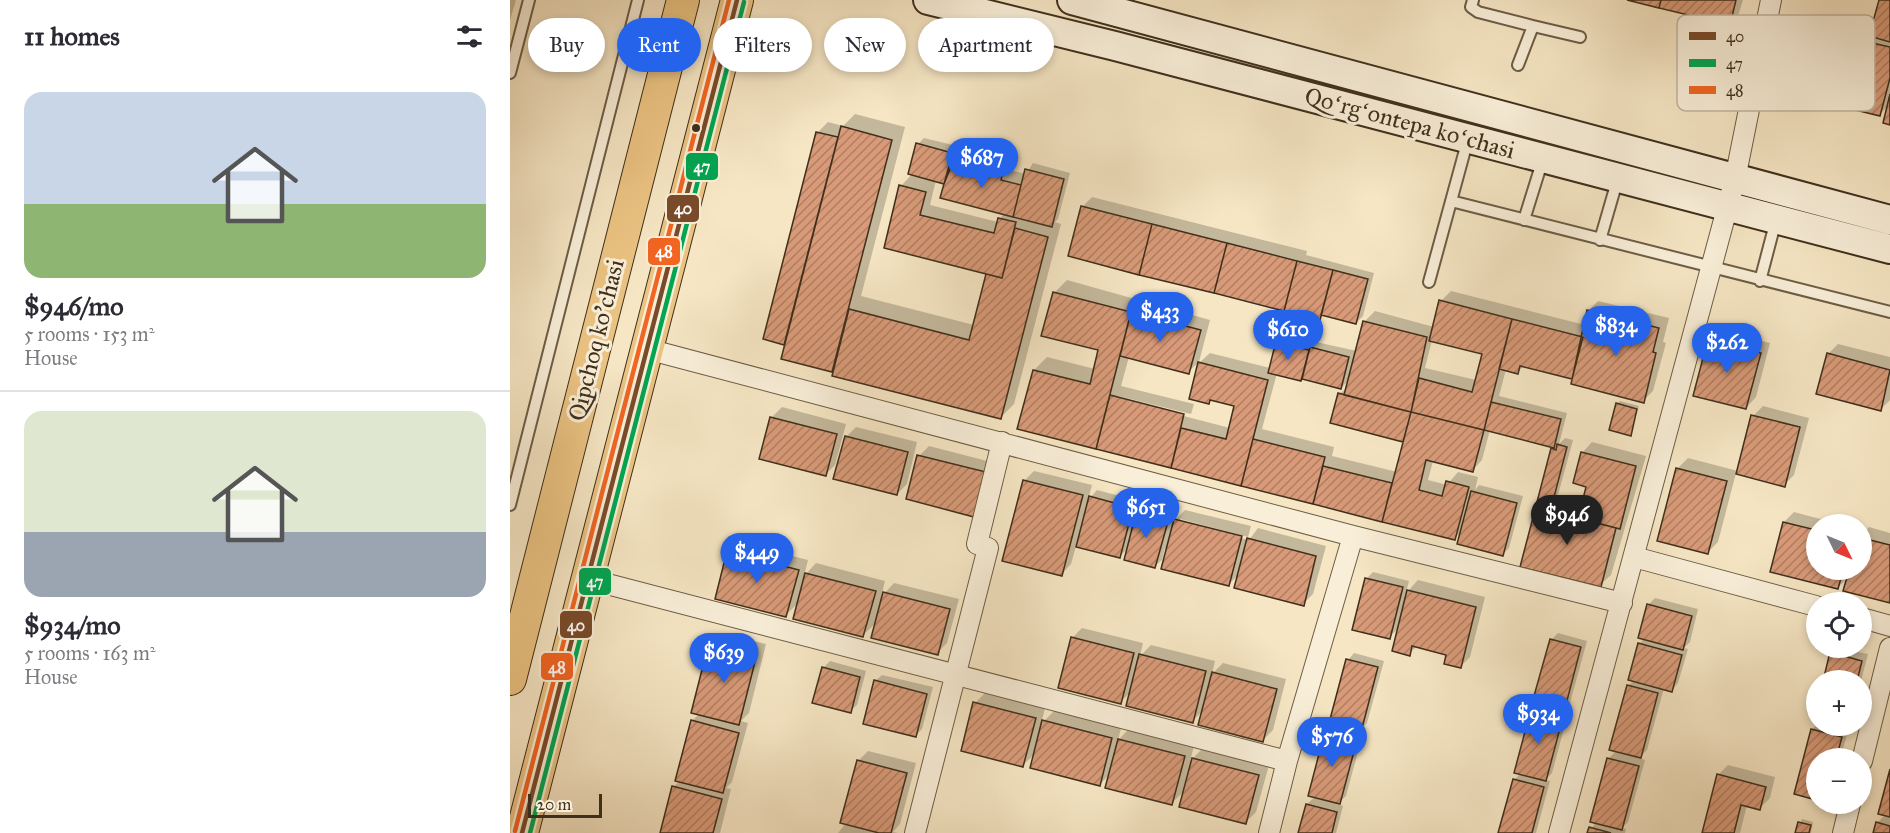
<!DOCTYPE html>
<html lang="en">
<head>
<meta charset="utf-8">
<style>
	:root { --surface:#fff; --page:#f2f2f3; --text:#2b2b33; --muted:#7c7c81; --line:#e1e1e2; --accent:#2563eb }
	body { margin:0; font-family:"IM FELL Great Primer",serif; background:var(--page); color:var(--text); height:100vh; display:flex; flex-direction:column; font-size:22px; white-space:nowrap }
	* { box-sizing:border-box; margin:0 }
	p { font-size:20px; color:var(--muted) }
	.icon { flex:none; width:33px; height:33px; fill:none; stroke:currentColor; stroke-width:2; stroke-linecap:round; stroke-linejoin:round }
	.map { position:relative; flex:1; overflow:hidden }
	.side { display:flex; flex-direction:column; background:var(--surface); width:510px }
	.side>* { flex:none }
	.guide { position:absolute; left:18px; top:18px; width:570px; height:54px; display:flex; gap:12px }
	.needle { width:39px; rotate:133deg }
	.controls { position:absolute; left:1296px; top:514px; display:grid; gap:12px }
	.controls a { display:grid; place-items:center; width:66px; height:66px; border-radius:50%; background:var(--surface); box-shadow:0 3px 9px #0003; font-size:30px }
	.scale { position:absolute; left:18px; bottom:15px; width:74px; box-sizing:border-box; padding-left:6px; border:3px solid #3f2f1b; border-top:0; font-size:16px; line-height:21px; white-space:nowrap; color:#3f2f1b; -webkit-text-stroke:4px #f9efd9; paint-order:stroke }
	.price { position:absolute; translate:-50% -51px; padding:0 14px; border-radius:21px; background:var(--accent); color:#fff; font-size:20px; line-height:39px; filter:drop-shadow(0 2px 3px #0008) }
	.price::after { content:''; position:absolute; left:50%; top:36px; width:18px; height:14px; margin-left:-9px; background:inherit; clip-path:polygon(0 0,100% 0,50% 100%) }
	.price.on { background:#222; color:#fff }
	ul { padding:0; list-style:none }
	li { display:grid; align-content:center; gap:12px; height:318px; padding:0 24px }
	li+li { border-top:2px solid var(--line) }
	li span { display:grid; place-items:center; height:186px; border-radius:18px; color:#555 }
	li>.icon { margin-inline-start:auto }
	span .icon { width:108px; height:108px; fill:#fffc; stroke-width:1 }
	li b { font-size:26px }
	h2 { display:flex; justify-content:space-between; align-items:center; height:72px; padding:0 24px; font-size:26px }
	.tag { padding:0 21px; border-radius:27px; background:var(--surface); box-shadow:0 3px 9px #0003; font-size:21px; line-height:54px }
	.tag.on { background:var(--accent); color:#fff }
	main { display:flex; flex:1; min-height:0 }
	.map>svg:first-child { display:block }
	.shadow { fill:#0003; fill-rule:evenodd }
	.building { fill:url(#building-hatch); stroke:#3f2f1b; stroke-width:1.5 }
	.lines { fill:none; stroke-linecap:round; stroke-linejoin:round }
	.lane-casing { stroke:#6d5d45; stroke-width:14 }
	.street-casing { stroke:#6d5d45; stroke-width:22 }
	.secondary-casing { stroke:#3f2f1b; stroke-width:32 }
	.primary-casing { stroke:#3f2f1b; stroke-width:34 }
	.lane { stroke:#f9efd9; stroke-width:10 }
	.street { stroke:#f9efd9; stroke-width:20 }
	.secondary { stroke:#f9efd9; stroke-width:28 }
	.primary { stroke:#ebc382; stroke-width:32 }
	.bus-1-casing { stroke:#f9efd9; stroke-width:9 }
	.bus-2-casing { stroke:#f9efd9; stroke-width:9 }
	.bus-3-casing { stroke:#f9efd9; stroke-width:9 }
	.bus-1 { stroke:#7a4b2a; stroke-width:4.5 }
	.bus-2 { stroke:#00a651; stroke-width:4.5 }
	.bus-3 { stroke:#f26522; stroke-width:4.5 }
	.bus-dot { fill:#3f2f1b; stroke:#f9efd9; stroke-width:2 }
	.labels { text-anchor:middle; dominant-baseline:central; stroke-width:6; stroke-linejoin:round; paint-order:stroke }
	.street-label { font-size:24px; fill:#3f2f1b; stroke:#f9efd9 }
	.key { fill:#f9efd9; stroke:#c1b5a0; stroke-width:1.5 }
	.key-label { font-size:16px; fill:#3f2f1b }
	.line-badge { stroke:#f9efd9; stroke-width:2 }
	.badge-label { font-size:16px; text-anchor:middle; font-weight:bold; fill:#fff }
</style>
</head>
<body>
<main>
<section class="side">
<h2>11 homes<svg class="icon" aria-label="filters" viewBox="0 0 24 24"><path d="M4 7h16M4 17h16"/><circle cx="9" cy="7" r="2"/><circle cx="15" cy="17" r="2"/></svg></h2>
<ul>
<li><span style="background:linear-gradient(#c9d6e8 60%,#8fb573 0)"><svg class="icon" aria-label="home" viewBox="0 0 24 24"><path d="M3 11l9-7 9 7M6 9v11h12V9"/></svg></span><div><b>$946/mo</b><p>5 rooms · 153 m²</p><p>House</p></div></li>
<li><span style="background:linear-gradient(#dfe7d0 65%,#9aa5b1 0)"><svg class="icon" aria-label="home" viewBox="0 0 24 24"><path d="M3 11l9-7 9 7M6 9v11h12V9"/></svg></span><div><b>$934/mo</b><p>5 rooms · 163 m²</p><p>House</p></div></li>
</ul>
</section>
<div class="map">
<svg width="1380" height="833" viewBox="0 0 1380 833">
	<defs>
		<pattern id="building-hatch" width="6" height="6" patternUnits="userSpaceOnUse" patternTransform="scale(1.5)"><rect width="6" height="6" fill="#d89a78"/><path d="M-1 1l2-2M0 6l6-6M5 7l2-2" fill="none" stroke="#b17e62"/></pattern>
	</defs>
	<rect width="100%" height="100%" fill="#f6e6c4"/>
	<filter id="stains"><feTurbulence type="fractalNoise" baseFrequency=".00333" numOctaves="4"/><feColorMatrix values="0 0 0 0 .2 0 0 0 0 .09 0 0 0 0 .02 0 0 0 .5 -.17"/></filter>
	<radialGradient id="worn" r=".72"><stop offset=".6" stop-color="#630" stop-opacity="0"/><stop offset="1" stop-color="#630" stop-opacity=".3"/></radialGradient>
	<!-- shadow -->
	<path class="shadow" d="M0 0H6L0 20Z
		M1124 0H1233L1229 13 1219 23Z
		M1370 0H1380V123L1378 106 1370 114 1359 43 1366 36Z
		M345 114 395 127 351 296 464 325 478 273 375 247 391 186 402 174 408 144 414 138 451 147 446 161 450 157 469 162 480 151 503 157 500 170 516 174 523 163 560 173 548 219 545 222 551 224 504 404 491 417 273 358 277 340 274 343 254 338 308 132 318 122 333 126ZM426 180 436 183 494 213 488 222 420 205Z
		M582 197 797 251 796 255 864 273 853 316 846 323 814 314 809 319 572 207Z
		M557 280 700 320 689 362 678 372 619 357 611 386 684 404 681 414 608 396V399L720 428 726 405 702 399 699 403 689 363 700 353 760 368 767 342 774 335 847 351 855 321 865 311 924 327 931 301 941 291 1075 325 1078 311 1088 301 1159 318 1153 342 1156 343 1143 391 1133 401 1064 378 1014 365 1008 372 996 369 989 396 1057 413 1049 444 1055 438 1063 440 1048 495 1070 500 1068 506 1072 507 1078 486 1072 453 1082 442 1136 456 1101 575 1090 585 1012 565 1043 446 980 430 972 460 962 471 923 461 918 480 937 485 948 472 968 477 965 490 969 485 1013 496 999 548 993 554 952 531 944 539 509 428 524 370 537 357 585 369 590 349 544 293ZM922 340 973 353 966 380 915 368ZM767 373 831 388 840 379 837 388 829 394 893 440 896 437 887 472 822 456 824 447 752 429Z
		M1209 330 1260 343 1246 397 1236 408 1199 340Z
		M1328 344 1380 357V400L1371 409 1318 354Z
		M1110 401 1129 406 1120 435 1107 404Z
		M1253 406 1299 418 1284 475 1274 485 1226 473 1208 542 1198 552 1149 540 1168 468 1178 458 1228 471 1243 416Z
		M272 407 336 424 325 465 315 475 251 458 262 417Z
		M346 427 407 442 397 484 387 494 336 437Z
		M419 446 485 463 474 505 409 456Z
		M524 471 582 485 578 500 587 490 629 501 626 513 635 503 664 511 661 524 675 510 741 526 738 537 670 519V522L739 540 748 528 816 546 803 594 793 604 729 574 718 585 655 548 652 560 645 566 619 547 609 557 566 546 561 564 551 575 514 481Z
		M1284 512 1333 525H1306V570H1352V535L1359 527 1380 533V602L1339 576 1327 588 1261 571 1274 522Z
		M228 542 298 560 294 576 306 563 375 581 371 597 384 583 449 599 437 643 427 653 367 622 353 635 288 603 276 615 218 552Z
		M863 572 899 581 896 593 908 580 975 597 960 657 950 667 938 654 907 646 899 654 889 628 879 637 856 579Z
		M1145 598 1188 609 1180 642 1174 648 1178 649 1168 683 1162 690 1154 688 1137 750 1129 758 1135 760 1118 822 1112 828 1116 829 1115 833H1079L1086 822 1082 821 1099 758 1107 750 1118 686 1124 680 1129 644 1135 638 1138 605Z
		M572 628 633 643 630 656 641 645 705 661 702 674 713 663 776 679 763 730 753 740 694 710 682 721 621 692 610 702 562 638Z
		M211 633 256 644 239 713 231 721 238 723 222 782 216 788 221 789 210 833H151L163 787 170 781 182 721 190 713 201 643Z
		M1048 633 1077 641 1060 703 1055 709 1059 710 1042 773 1035 780 1040 781 1026 833H990L1004 780 1011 773 1006 772 1023 709 1029 703 1041 640Z
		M1327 648 1358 654 1351 681H1314L1322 653Z
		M844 653 874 661 857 723 848 732 853 733 836 796 827 804 833 806 826 833H790L797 804 806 796 817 732 825 723 838 660Z
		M320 661 356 671 347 705 340 711 313 668Z
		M372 675 423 687 412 729 405 736 365 681Z
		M475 693 535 708 531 724 544 711 611 728 608 740 619 729 684 746 680 761 693 748 759 765 746 812 736 822 675 790 662 803 600 774 589 785 526 753 513 765 465 703Z
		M1306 725 1338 731 1330 759H1306V798L1285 792 1302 730Z
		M358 751 406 763 390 824 383 832 388 833H328L336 823 348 761Z
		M1218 765 1265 777 1260 798 1250 808 1237 805 1230 833H1193L1208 775Z
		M1380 775V833H1364L1367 823 1375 815Z
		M1292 819 1303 822 1301 833H1286Z"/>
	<!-- building -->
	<path class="building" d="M1117 0H1151L1149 8Z
		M1151 0H1226L1220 25 1149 8Z
		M1369 0H1380V42L1359 36Z
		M1358 42 1380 47V78L1370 116 1341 109Z
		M1380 94V125L1373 123Z
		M331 126 382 140 322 372 271 359Z
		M306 132 328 137 274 345 253 339Z
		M406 143 446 154 434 184 398 174Z
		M468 161 494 167 491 180 511 185 503 217 430 198 439 166 465 173Z
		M515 169 554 179 542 227 503 217Z
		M389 185 416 192 410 215 484 233 488 218 506 222 492 278 374 248Z
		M571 206 642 224 629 275 558 256Z
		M642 224 717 243 704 293 629 275Z
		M505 228 538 237 491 419 322 376 339 309 459 340 476 274 492 278Z
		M717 243 787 261 774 311 704 293Z
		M787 261 823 270 810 320 774 311Z
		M823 270 858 279 846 324 811 315Z
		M543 292 621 312 586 449 507 429 523 370 580 384 588 350 531 336Z
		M929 300 1002 319 974 430 901 412 909 378 962 392 972 354 919 341Z
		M1077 310 1149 328 1143 352 1146 353 1134 403 1061 384Z
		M621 312 691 330 679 374 610 356Z
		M1002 319 1073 337 1062 379 1010 366 1008 374 989 369Z
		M853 321 917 337 901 412 834 395Z
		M1198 339 1251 353 1236 409 1183 396Z
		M766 341 799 350 791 381 758 373Z
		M800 347 839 357 831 389 792 379Z
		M1317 353 1380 370 1371 411 1306 394Z
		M688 362 758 380 731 486 661 468 671 428 716 439 724 406 700 400 699 404 679 399Z
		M828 393 901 412 893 442 820 423Z
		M600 395 674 414 661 468 586 449Z
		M981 402 1051 419 1044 448 974 430Z
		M1106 403 1127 409 1121 436 1099 430Z
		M901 412 974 430 963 472 916 460 909 490 932 496 936 481 959 487 945 540 872 522Z
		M1241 415 1290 427 1275 487 1226 474Z
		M260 417 327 434 316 476 249 459Z
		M335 436 398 452 387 495 323 479Z
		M743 439 815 457 803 504 731 486Z
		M1047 444 1057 447 1042 505 1027 502 1041 448 1046 450Z
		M1071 452 1126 466 1110 529 1068 518 1076 487 1063 483Z
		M407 455 476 472 464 517 396 499Z
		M813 466 882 483 872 522 803 504Z
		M1166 468 1217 481 1198 554 1147 541Z
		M513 480 573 495 552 576 492 561Z
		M961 491 1007 503 993 556 947 544Z
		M579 496 623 508 610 558 566 547Z
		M1027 502 1061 510 1059 516 1106 528 1091 587 1010 567Z
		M627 509 659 518 645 568 614 560Z
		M664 519 732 536 719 586 651 569Z
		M1273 522 1306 530V570H1333L1328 589 1260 572Z
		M737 538 806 556 794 606 724 588Z
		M1352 538 1380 545V603L1333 591 1339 570H1352Z
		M217 551 289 570 276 617 205 599Z
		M295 573 366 591 353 637 283 619Z
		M855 578 893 587 880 639 842 630Z
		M897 590 966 607 951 668 934 664 936 655 902 646 900 656 882 651Z
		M373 592 440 609 428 655 361 638Z
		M1137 604 1182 616 1173 650 1128 638Z
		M561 637 624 653 611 704 548 688Z
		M1040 639 1071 647 1054 712 1022 703Z
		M199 642 247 654 229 725 181 713Z
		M1128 643 1172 655 1162 692 1118 680Z
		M1320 652 1352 661 1347 681H1313Z
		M629 654 696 671 683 723 616 706Z
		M836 659 868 667 851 732 819 723Z
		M312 667 350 677 341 713 302 703Z
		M702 672 767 689 753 742 688 725Z
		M364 680 417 694 406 737 353 724Z
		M1117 685 1148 693 1131 758 1099 750Z
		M463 702 526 718 513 767 451 751Z
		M1021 709 1053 717 1036 781 1004 773Z
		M181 720 229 733 213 793 165 781Z
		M532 720 602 738 590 786 520 768Z
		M1301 729 1332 737 1326 759H1306V800L1284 794Z
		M815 731 847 740 830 804 798 796Z
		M608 739 675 756 662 805 595 788Z
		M682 758 749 775 736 824 669 807Z
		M1097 758 1129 766 1112 830 1080 822Z
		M347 760 397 773 381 833H369L330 823Z
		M1380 769V817L1368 814Z
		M1207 774 1256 787 1250 810 1231 805 1224 833H1192Z
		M1003 779 1034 787 1022 833H988Z
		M162 786 212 799 203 833H150Z
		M796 804 827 812 822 833H788Z
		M1288 822 1301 825 1299 833H1285Z
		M1366 822 1380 826V833H1363Z
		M1079 827 1101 833H1077Z"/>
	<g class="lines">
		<defs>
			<path id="lane" d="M963 0 961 7 968 12 1023 26 1008 65
				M1023 26 1070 37
				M0 73 19 0
				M941 201 1380 312
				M1014 220 1033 159
				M1090 240 1108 178
				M1250 281 1266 220
				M919 282 958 139
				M0 505 128 0"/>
			<path id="street" d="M137 349 843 536 1112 603
				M1124 557 1306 606
				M78 579 777 761
				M1352 618 1380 626
				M1352 761 1380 648
				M405 833 478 548 467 544 492 442
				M759 833 777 761 843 536
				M1049 833 1225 179 1261 0
				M1333 833 1340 804"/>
			<path id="secondary" d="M418 0 605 46 1380 249
				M562 0 1380 220"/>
			<path id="primary" d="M0 679 173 0
				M12 833 227 0"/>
		</defs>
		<!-- lane casing -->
		<use href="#lane" class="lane-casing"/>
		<!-- street casing -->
		<use href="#street" class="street-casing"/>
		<!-- secondary casing -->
		<use href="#secondary" class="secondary-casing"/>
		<!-- primary casing -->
		<use href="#primary" class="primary-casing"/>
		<!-- lane -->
		<use href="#lane" class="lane"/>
		<!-- street -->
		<use href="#street" class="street"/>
		<!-- secondary -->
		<use href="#secondary" class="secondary"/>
		<!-- primary -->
		<use href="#primary" class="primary"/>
		<defs>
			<path id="bus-1" d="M12 833 227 0"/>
			<path id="bus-2" d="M20 833 234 2"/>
			<path id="bus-3" d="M5 831 219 0"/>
		</defs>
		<!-- bus-1 casing -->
		<use href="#bus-1" class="bus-1-casing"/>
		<!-- bus-2 casing -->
		<use href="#bus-2" class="bus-2-casing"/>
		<!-- bus-3 casing -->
		<use href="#bus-3" class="bus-3-casing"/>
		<!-- bus-1 -->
		<use href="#bus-1" class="bus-1"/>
		<!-- bus-2 -->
		<use href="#bus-2" class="bus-2"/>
		<!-- bus-3 -->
		<use href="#bus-3" class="bus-3"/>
	</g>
	<!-- markers -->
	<circle class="bus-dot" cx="186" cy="128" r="5"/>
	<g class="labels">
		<!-- street labels -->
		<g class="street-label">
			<text transform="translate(900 123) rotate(15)">Qoʻrgʻontepa koʻchasi</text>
			<text transform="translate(86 340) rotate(-76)">Qipchoq ko'chasi</text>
		</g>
	</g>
	<!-- legend -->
	<rect x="1167" y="15" width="198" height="96" rx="9" class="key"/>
	<rect x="1179" y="32" width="27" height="8" fill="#7a4b2a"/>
	<rect x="1179" y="59" width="27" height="8" fill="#00a651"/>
	<rect x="1179" y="86" width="27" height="8" fill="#f26522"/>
	<g class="key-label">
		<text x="1216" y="42">40</text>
		<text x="1216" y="69">47</text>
		<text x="1216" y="96">48</text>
	</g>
	<g class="line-badge">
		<rect x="175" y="152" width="34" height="29" rx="6" fill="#00a651"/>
		<rect x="156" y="194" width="34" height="29" rx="6" fill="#7a4b2a"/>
		<rect x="137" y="237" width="34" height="29" rx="6" fill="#f26522"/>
		<rect x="68" y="567" width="34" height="29" rx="6" fill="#00a651"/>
		<rect x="49" y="610" width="34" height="29" rx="6" fill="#7a4b2a"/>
		<rect x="30" y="652" width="34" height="29" rx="6" fill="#f26522"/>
	</g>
	<g class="badge-label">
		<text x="192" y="172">47</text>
		<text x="173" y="214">40</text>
		<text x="154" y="257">48</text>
		<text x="85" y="587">47</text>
		<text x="66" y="631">40</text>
		<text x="47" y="673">48</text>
	</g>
	<rect width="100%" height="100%" filter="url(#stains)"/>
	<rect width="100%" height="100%" fill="url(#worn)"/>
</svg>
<div class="controls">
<a><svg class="needle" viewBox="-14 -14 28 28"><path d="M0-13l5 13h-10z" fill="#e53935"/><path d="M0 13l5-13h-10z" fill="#7c7c81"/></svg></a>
<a><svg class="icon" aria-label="locate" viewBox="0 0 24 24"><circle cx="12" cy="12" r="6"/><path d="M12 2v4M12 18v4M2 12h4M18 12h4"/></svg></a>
<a>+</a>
<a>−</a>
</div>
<div class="scale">20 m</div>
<b class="price" style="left:472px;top:189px">$687</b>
<b class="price" style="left:650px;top:343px">$433</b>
<b class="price" style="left:1106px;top:357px">$834</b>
<b class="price" style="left:778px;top:361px">$610</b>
<b class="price" style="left:1217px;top:374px">$262</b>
<b class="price" style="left:636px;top:539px">$651</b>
<b class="price on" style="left:1057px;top:546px">$946</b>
<b class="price" style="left:247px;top:584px">$449</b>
<b class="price" style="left:214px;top:684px">$639</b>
<b class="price" style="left:1028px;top:745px">$934</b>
<b class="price" style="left:822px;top:768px">$576</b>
<div class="guide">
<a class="tag">Buy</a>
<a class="tag on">Rent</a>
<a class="tag">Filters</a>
<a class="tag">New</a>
<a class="tag">Apartment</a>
</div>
</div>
</main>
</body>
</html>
